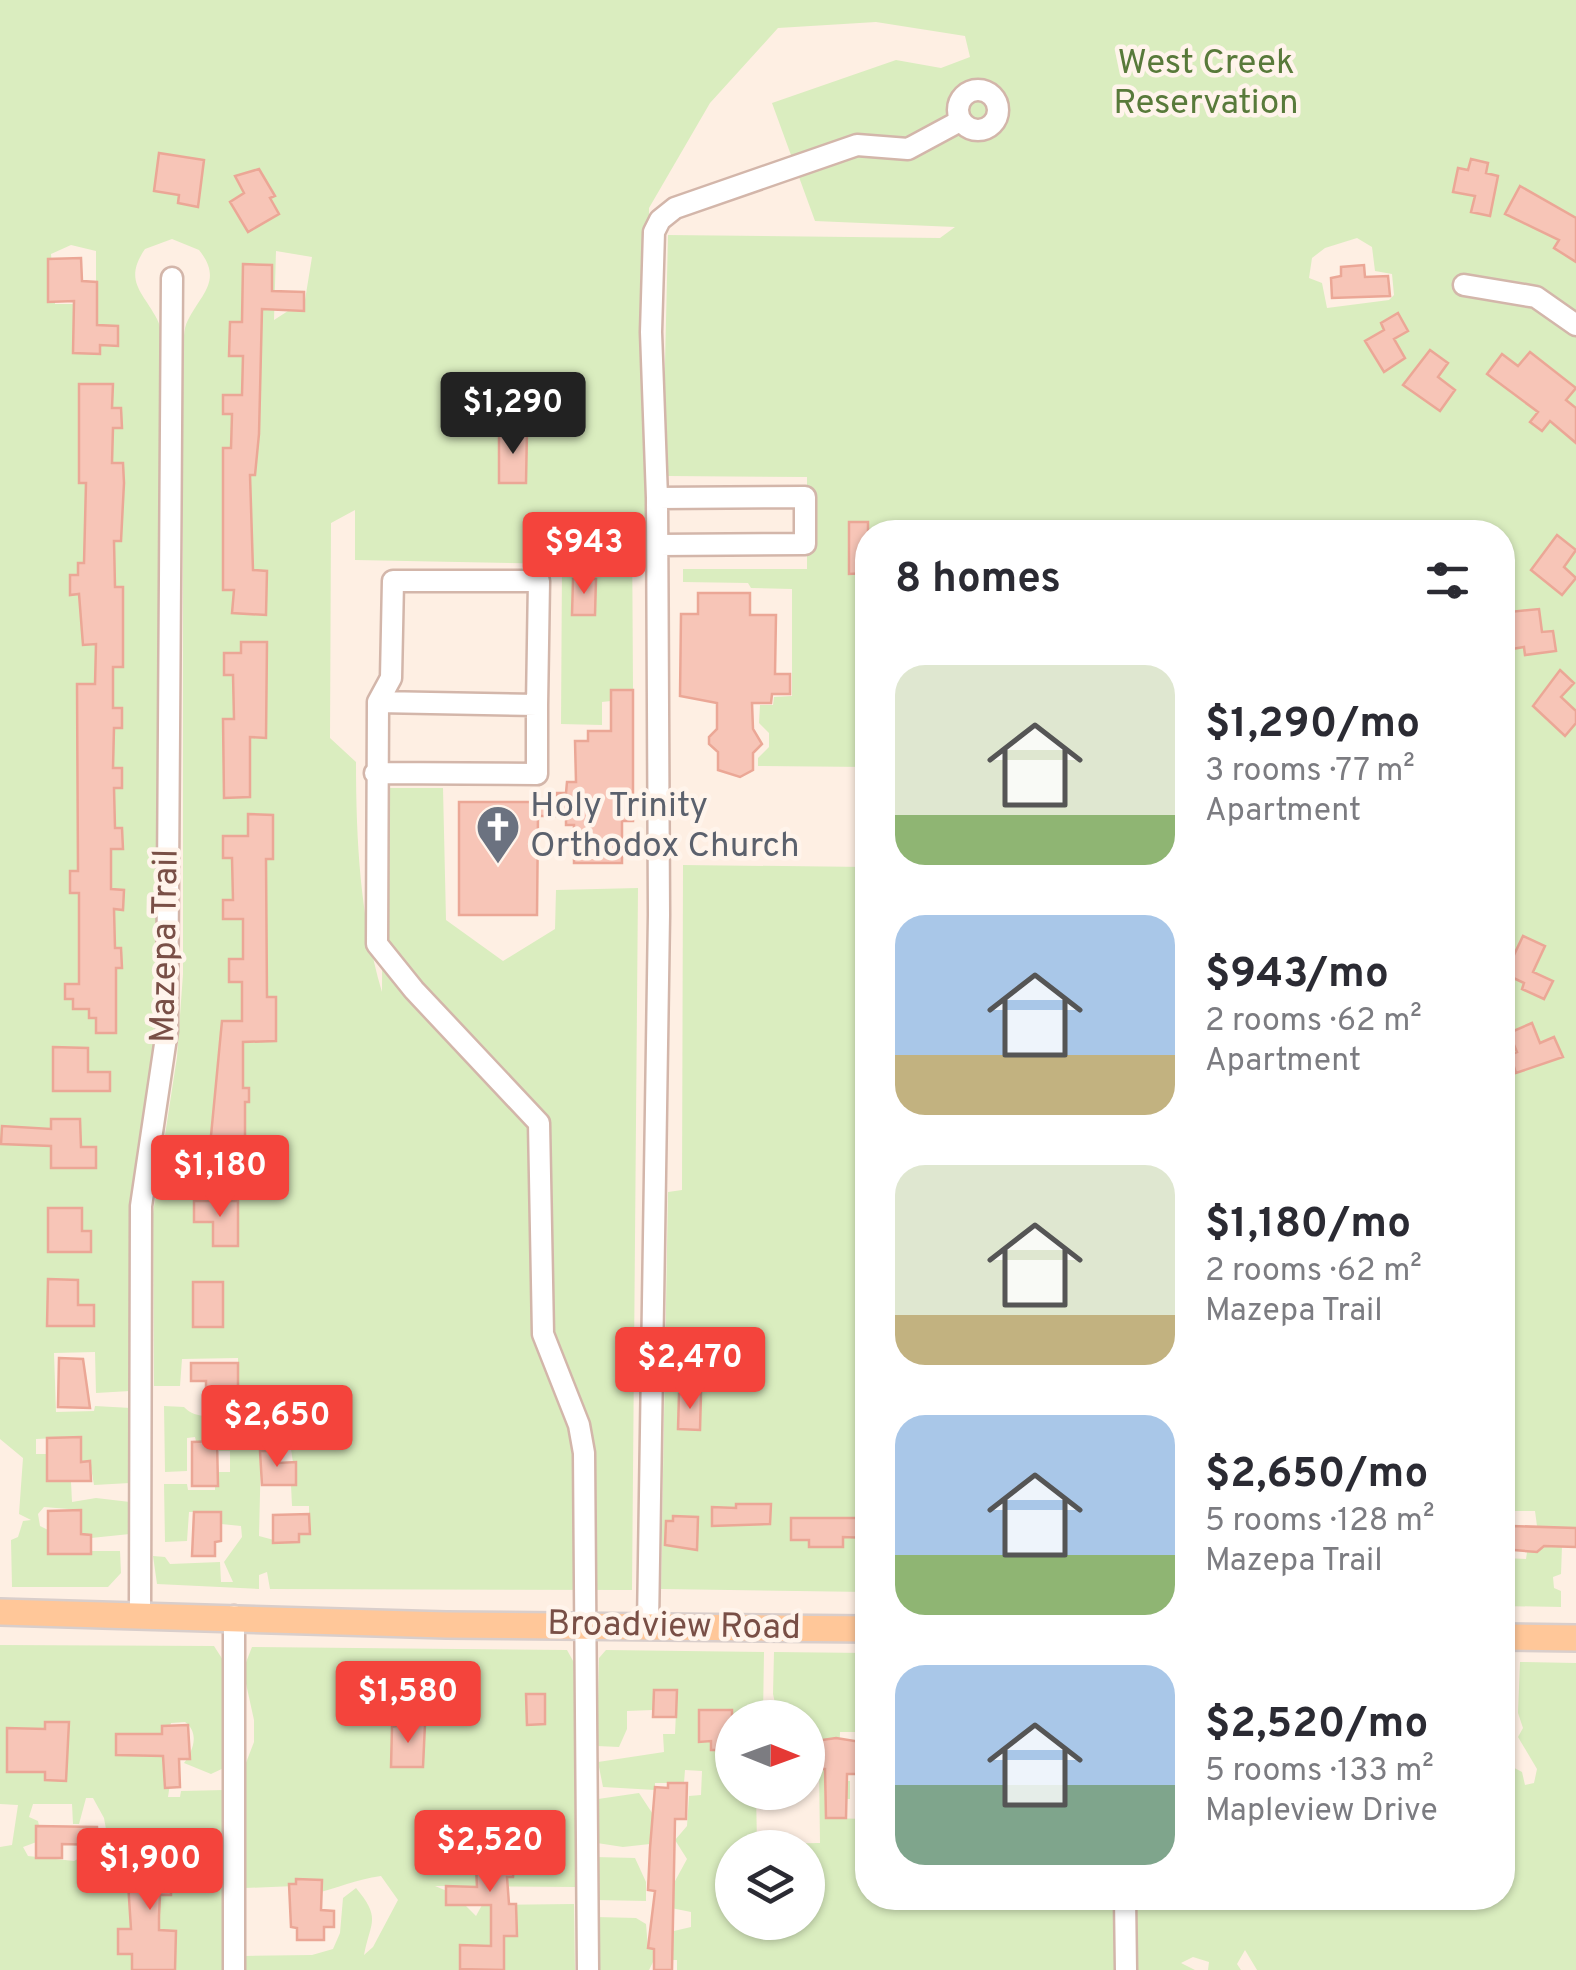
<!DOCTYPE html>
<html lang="en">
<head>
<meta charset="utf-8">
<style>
	:root { --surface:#fff; --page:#f7f7f7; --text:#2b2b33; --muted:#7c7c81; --accent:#f4443c }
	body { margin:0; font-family:Overpass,sans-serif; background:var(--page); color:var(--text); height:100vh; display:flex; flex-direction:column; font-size:38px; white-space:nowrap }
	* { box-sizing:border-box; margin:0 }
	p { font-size:32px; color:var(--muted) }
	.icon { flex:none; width:55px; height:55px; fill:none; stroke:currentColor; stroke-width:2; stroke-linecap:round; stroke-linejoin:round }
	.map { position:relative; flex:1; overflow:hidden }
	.side { position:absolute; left:855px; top:520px; width:660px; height:1390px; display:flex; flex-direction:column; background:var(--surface); border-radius:40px; box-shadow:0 2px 8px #0004 }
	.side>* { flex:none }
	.needle { width:65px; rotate:91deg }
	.buttons { position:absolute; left:715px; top:1700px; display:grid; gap:20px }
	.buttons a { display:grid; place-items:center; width:110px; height:110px; border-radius:50%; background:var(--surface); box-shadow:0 2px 8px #0004; font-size:50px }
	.price { position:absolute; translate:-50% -85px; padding:0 22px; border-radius:10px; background:var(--accent); color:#fff; font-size:32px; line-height:65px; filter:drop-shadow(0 2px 5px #0008) }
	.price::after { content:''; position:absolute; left:50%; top:60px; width:30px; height:22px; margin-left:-15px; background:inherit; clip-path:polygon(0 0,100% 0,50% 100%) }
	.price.selected { background:#222; color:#fff }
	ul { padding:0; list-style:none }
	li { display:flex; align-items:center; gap:30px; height:250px; padding:0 40px }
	li span { display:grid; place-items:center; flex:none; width:280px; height:200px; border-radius:30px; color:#555 }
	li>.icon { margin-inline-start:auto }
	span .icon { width:120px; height:120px; fill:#fffc; stroke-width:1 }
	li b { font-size:42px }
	h2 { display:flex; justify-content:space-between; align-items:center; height:120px; padding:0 40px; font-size:42px }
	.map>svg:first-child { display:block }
	.green { fill:#daedbf; fill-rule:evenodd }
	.building { fill:#f7c5b7; stroke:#eba796; stroke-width:2.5 }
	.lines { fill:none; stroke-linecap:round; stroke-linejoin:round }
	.minor-casing { stroke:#d3b6aa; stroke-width:25 }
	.major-casing { stroke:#d9cecb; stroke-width:30 }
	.minor { stroke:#fff; stroke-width:20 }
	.major { stroke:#ffc799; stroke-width:25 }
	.labels { text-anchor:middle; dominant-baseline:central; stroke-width:9; stroke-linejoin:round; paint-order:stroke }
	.park-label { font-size:35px; fill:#587a3a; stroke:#fff4eb }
	.worship-label { font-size:35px; fill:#5b616d; stroke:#fff4eb; text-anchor:start }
	.street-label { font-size:35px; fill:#794f46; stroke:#fff4eb }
</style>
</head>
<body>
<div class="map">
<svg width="1576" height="1970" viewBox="0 0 1576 1970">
	<rect width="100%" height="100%" fill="#feefe3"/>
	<!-- green -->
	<path class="green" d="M0 0H1576V1528L1562 1546 1561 1574 1553 1577 1554 1588 1561 1591V1607L1503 1606 1504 1558 1526 1559 1527 1552 1544 1548 1546 1534 1537 1526 1535 1511H1514L1512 1526 1502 1531V532H868L867 767 758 766V758L769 747V733L759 723 760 705H773L774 697 792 696V589L751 588 748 583 683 582V569H807V477L668 476 664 407 668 235 940 238 955 227 815 221 772 103 896 60 941 68 970 57 965 36 876 22 778 28 710 103 649 208 647 523 632 522 633 690H611V701L602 702V725L561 724 562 564 355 560V510L331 523 330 738 356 762C356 840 360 917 382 992L383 788H443L446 920 503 961 555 929 556 890 638 888 632 1590 270 1589 267 1572 259 1575V1589L157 1584 153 1556 165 1557 170 1564 220 1562 221 1582H233L224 1562 242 1537 241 1526 221 1524 220 1512H189L187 1541 165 1542 164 1484H187L188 1490H215V1472H230V1451H219L218 1442 196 1441 195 1437 187 1438V1471L165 1472 164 1406 184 1407C200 1424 227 1412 245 1408V1402H238V1358L182 1359 180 1386H154L153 1213 177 1057 183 974V351C184 341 183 329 188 320 202 293 223 280 199 250L172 239 145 249C123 281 143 292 157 319 162 329 162 340 162 351L159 1031 132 1216 130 1391 96 1393 95 1352 54 1353 56 1412 94 1411 95 1406 131 1408 130 1483 94 1485 90 1462H81L80 1437 36 1439V1454H46L47 1481 71 1482 72 1502 96 1498 130 1502V1534L91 1538 81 1534V1510L44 1507 38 1514 40 1526 91 1551H120L121 1573 108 1587H12L11 1540 18 1537 23 1521 31 1520 19 1514 23 1458 0 1439ZM1357 238 1372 247 1375 271 1392 274 1394 295 1389 300 1327 308 1322 283 1309 278 1312 258 1325 248ZM71 245 96 251V304H55L51 254ZM276 251 312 257 305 300 274 320ZM284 1410H307L308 1448 291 1449 296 1484 291 1485 292 1506H309V1534L294 1533 285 1543 259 1536 261 1452 285 1448Z
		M683 865 867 867V1592L661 1589 668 1192 682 1190Z
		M0 1645 214 1646 223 1660 226 1767 211 1774 184 1763C193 1751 200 1733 185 1722L171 1723 166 1742 116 1745V1754L159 1755 173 1764 168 1797H180L181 1791 224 1790 223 1970H0V1847L12 1845 18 1805 0 1804ZM86 1798H93L104 1818 109 1846 112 1834H140L145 1842 94 1850 74 1861 28 1856 23 1847 42 1840 38 1821 29 1817 33 1804H72L73 1824H79Z
		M252 1647 567 1650 577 1668V1887L435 1886 454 1894 476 1916 482 1905 574 1904 575 1970H242L244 1956 312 1955 333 1949 340 1933 343 1898 356 1888C382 1919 370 1922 364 1955L373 1947 398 1900 381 1876C356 1879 336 1889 312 1894L295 1886 245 1888 244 1768 254 1742V1720L243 1670Z
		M606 1650 764 1652 763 1717 732 1718V1792L756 1793 757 1844 820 1843 819 1768 813 1742 808 1741V1718L778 1717 773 1694 774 1652 867 1653V1732H840L838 1781H850V1799H826V1818L867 1819 868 1898H1011L1012 1902H1037V1898H1050L1055 1906 1077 1909 1093 1898H1114L1115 1970H677V1960H654L649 1970H598L596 1917 636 1918 646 1924 648 1948 672 1949 674 1931 691 1927V1912L671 1908 668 1894 687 1859 675 1840 687 1826 689 1796 701 1795 702 1771 685 1770 684 1783H655V1790L603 1787 598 1762 664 1752 663 1734H675L677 1691 654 1690 653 1710 627 1711V1729L619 1747 597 1746 599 1658ZM732 1848H808V1922H732Z
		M1520 1662 1576 1663V1970H1257L1245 1950 1237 1964 1241 1970H1208L1209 1962 1193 1957 1181 1963 1195 1970H1135L1134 1898H1502L1503 1762 1522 1772 1525 1785 1534 1783 1537 1769 1518 1737 1523 1728 1518 1713Z
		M639 1793 658 1822 659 1843 623 1847 597 1843 598 1799Z
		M595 1857 635 1858 646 1882V1901L596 1900Z"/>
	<!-- building -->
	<path class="building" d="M159 153 204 160 198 207 178 203 179 195 154 191Z
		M1471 159 1488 163 1486 173 1498 176 1490 216 1471 212 1475 196 1453 192 1458 168 1468 170Z
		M259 169 275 196 270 198 279 214 248 232 230 202 244 193 235 176Z
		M1520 186 1576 218V262L1554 248 1559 240 1505 214Z
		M81 258 82 281 97 282V325L118 326V346L100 345V354L73 353 74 301 48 302V259Z
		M243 264 272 265V291L304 292V311L262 309 259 434 255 475H250L253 570 267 571 266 615 232 613 234 590H223V448H231L232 414H223V395H242L243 356H229L230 322H242Z
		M1364 265 1365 277 1388 276 1390 296 1332 298 1331 278 1341 276V267Z
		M1398 313 1408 331 1394 339 1405 358 1384 372 1365 341 1384 330 1381 323Z
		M1430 350 1448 363 1438 377 1455 390 1440 411 1403 385Z
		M1530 352 1576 388 1566 400 1576 408V443L1550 421 1542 431 1530 422 1538 412 1487 374 1502 354 1518 366Z
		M79 384H113L112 408H121L122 428H113L112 463H123L124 483 121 541H114L115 587H123V667H113V708H122V728H114L113 768H122V788H114L115 828H122L123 849H111V889L124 890 123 910 114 909 115 948H121L122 968H116V1033H96V1018H89V1009H73V999H65V984H79V893H70V871H78L77 684H95L96 644 83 645 79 594 70 595V575H78V563H84L86 483H79Z
		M499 431H527L526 483H499Z
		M849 522H868V573L849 574Z
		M1557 535 1576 550 1564 567 1576 578 1562 595 1531 570Z
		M573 579H596L595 615H572Z
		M698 593H750V615H776L775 674H790V694H772L771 703H752L753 729 762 744 753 753V770L740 777 718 770V752L709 744V737L717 729V703L680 696 681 614H698Z
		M1539 609 1542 632 1553 631 1556 651 1525 655 1524 647 1512 649 1509 612Z
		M241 642H267L266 738 250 737V797L224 798 223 719H234L233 675H224V653H241Z
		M1560 670 1574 683 1561 697 1576 711V723L1565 736 1533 706Z
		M611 690H633V821H622V863H574V825H566V816H538L537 915H459V802H557V793H566L567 782H576L575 741H588V731H611Z
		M248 814 273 815V859H266L267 997H276V1041L243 1042V1088H249V1102H245V1167H202V1146H210L222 1021H242V982H229V959H243V919H223V900H233L232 858H223V836H248Z
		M1523 936 1545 946 1533 972 1553 981 1544 999 1522 989 1524 983 1505 974Z
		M1532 1023 1540 1043 1554 1037 1563 1057 1516 1073 1510 1055 1517 1052 1509 1033Z
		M53 1047 88 1048V1072H110V1091H53Z
		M51 1119H80L81 1147H96V1168H51V1146L1 1144 2 1126 51 1129Z
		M194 1201H238V1246H213V1222H194Z
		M48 1208H82V1231H91V1252H48Z
		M48 1279 78 1280V1305H94V1326H47Z
		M193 1282H223V1327H193Z
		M59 1358 83 1359 90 1408 58 1407Z
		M191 1363H238V1411H206V1381H191Z
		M701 1393 700 1430 678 1429 679 1394Z
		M81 1437V1462L90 1461 91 1481H47V1438Z
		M217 1441 218 1486H192V1442Z
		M260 1451H278V1463L296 1462V1485H262Z
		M736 1504H771L770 1524 712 1526V1507L736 1508Z
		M81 1510V1534L91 1535V1554H48V1511Z
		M194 1512H221V1541L215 1542V1556H192Z
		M309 1514 310 1534H299V1542L273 1543V1515Z
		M673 1516 698 1517 697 1550 665 1545 666 1521H673Z
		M791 1518H868V1538L843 1537V1547H809V1540H791Z
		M1512 1526 1576 1528V1547L1544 1546 1537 1552 1502 1549V1533Z
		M654 1690H677L676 1717H653Z
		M526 1694H545V1724L527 1725Z
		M699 1710H732V1742H727V1750H711V1741L699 1742Z
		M45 1722H69L66 1781 45 1780V1772H7V1728L45 1729Z
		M404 1724H425L423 1767H391L392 1727Z
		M188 1725 190 1759H179L180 1787 165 1788 163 1756 116 1755V1734H162V1726Z
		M836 1738 861 1742V1774H847L846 1818H826L825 1769H808V1742Z
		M668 1783H687L686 1819H675L672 1970H654V1949L648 1948 655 1891 648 1890 650 1848 655 1787 668 1788Z
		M36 1826 97 1827 98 1845 62 1844V1858H36Z
		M474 1827H517L513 1877H507L509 1904H516L517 1936H504V1970L460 1969V1945L491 1946V1905H446V1886L477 1887Z
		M176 1849V1879L171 1880V1895H160L159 1916V1930L176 1931 175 1970H132V1954H118V1929H131L127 1867H141L142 1850Z
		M296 1879 322 1880 321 1910 334 1911V1927H324V1940H297V1928L291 1927 289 1884H296Z"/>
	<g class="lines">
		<defs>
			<path id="minor" d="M958 110a20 20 0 1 1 40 0a20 20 0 1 1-40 0Z
				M1464 285 1536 297 1576 325
				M657 498 651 332 654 232 660 220 675 208 857 145 908 149 960 121
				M378 702 537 705 539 581H393L391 678 378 702 377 944 414 990 539 1123 543 1334 579 1425 584 1453 588 1970
				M375 773 537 774V705
				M140 1613 141 1206 167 1031 172 278
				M648 1625 659 915 657 498 805 497V544L658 545
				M1125 1898 1126 1970
				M234 1970V1616"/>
			<path id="major" d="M0 1612 446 1625 868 1629
				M1502 1637 1576 1638"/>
		</defs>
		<!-- minor casing -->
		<use href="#minor" class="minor-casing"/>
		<!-- major casing -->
		<use href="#major" class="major-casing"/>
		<!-- minor -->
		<use href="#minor" class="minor"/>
		<!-- major -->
		<use href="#major" class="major"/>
	</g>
	<!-- icons -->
	<defs>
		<symbol id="church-pin" viewBox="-11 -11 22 30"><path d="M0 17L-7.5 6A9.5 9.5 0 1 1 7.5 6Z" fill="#6b7280" stroke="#fff4eb"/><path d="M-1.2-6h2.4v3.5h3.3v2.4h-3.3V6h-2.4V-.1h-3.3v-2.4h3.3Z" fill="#fff"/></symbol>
	</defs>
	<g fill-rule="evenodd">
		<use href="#church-pin" x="473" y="802" width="50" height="68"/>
	</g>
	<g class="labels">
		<!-- park labels -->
		<g class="park-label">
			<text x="1206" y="64">West Creek<tspan x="1206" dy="40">Reservation</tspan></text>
		</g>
		<!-- worship labels -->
		<g class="worship-label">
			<text x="530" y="807">Holy Trinity<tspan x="530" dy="40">Orthodox Church</tspan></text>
		</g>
		<!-- street labels -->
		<g class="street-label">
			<text transform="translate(166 946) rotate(-89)">Mazepa Trail</text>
			<text transform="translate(674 1627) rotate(1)">Broadview Road</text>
		</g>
	</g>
</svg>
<div class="buttons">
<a><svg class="needle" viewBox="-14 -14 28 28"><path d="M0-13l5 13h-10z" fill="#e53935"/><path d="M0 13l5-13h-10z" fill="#7c7c81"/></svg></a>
<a><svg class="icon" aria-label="layers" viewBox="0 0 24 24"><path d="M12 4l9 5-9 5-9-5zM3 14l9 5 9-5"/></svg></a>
</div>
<b class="price selected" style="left:513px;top:457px">$1,290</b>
<b class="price" style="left:584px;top:597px">$943</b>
<b class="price" style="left:220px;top:1220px">$1,180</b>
<b class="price" style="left:690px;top:1412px">$2,470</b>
<b class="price" style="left:277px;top:1470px">$2,650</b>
<b class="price" style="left:408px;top:1746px">$1,580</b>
<b class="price" style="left:490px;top:1895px">$2,520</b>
<b class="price" style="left:150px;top:1913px">$1,900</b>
<section class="side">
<h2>8 homes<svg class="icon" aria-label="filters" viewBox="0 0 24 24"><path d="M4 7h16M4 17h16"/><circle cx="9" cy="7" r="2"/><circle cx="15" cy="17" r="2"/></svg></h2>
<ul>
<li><span style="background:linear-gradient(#dfe7d0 75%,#8fb573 0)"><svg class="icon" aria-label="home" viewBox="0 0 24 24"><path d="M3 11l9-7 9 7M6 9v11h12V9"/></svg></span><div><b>$1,290/mo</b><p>3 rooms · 77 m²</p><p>Apartment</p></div></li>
<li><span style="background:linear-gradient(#a9c7e8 70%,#c2b280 0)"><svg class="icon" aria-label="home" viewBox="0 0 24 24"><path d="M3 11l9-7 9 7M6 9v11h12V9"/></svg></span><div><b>$943/mo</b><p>2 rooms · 62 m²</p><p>Apartment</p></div></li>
<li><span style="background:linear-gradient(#dfe7d0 75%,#c2b280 0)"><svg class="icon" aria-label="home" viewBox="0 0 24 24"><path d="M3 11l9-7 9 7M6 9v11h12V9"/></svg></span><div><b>$1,180/mo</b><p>2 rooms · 62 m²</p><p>Mazepa Trail</p></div></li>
<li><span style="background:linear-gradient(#a9c7e8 70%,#8fb573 0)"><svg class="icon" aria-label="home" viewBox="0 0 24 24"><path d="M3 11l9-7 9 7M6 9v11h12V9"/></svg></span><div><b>$2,650/mo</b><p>5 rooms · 128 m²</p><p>Mazepa Trail</p></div></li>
<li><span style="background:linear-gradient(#a9c7e8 60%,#7fa58c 0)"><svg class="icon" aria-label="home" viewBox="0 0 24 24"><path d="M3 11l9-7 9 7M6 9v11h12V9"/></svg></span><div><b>$2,520/mo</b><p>5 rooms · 133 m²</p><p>Mapleview Drive</p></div></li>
</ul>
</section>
</div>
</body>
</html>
